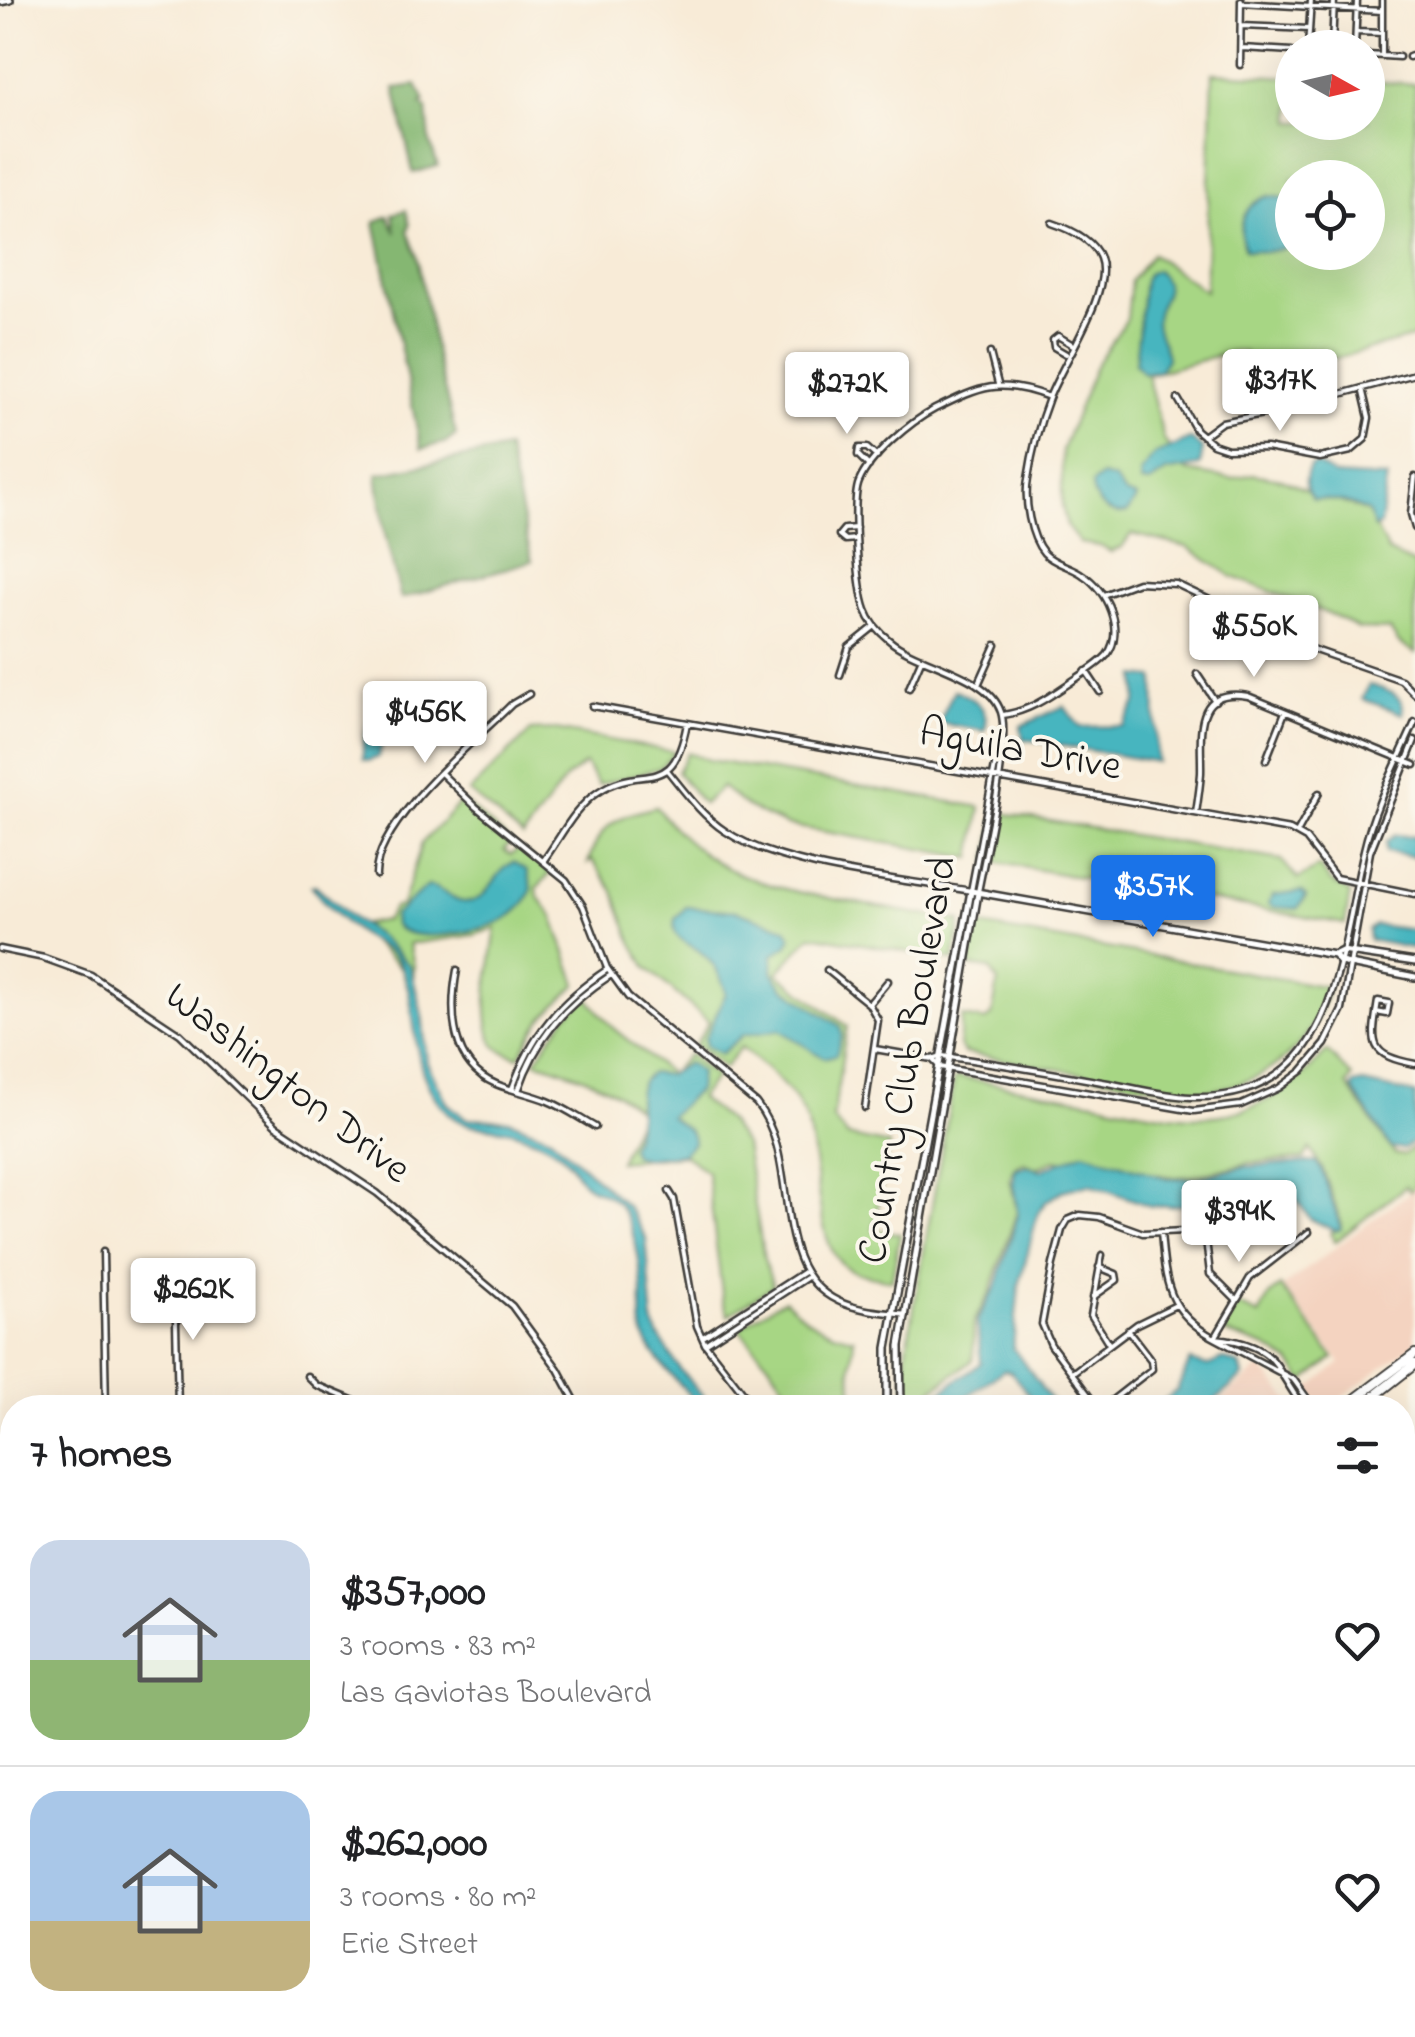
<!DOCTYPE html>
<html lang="en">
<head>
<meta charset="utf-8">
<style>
	:root { --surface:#fff; --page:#f6f6f6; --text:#202124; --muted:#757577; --line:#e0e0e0; --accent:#1a73e8 }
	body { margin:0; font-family:"Indie Flower",sans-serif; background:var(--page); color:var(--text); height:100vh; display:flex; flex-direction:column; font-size:38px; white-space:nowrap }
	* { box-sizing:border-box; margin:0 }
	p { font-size:32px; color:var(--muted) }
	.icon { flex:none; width:55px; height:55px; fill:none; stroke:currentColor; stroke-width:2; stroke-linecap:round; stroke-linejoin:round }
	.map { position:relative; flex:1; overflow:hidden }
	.drawer { position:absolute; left:0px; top:1395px; width:1415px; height:642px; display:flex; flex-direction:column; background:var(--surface); border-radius:40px 40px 0 0; box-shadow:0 10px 40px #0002 }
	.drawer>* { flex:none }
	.needle { width:65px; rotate:98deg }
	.tools { position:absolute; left:1275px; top:30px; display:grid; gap:20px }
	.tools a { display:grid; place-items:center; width:110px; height:110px; border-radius:50%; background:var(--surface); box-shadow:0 10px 40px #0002; font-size:50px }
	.price { position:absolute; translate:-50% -85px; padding:0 22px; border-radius:10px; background:#fff; color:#222; font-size:32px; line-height:65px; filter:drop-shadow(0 2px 5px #0008) }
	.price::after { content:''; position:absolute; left:50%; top:60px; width:30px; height:22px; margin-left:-15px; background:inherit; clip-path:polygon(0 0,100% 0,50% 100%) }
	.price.on { background:var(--accent); color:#fff }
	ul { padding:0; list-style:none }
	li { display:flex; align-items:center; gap:30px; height:250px; padding:0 30px }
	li+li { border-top:2px solid var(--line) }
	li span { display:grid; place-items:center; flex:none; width:280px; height:200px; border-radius:30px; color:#555 }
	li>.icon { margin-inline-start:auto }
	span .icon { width:120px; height:120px; fill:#fffc; stroke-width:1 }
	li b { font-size:42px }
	h2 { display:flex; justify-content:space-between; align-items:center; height:120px; padding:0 30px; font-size:42px }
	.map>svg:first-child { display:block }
	.built { fill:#f4d3c0 }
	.green { fill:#a7d684; stroke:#627950; stroke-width:2.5; fill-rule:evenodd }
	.forest { fill:#85b772; stroke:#506a47; stroke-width:2.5 }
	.water { fill:#46b5bf; stroke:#31686e; stroke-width:2.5 }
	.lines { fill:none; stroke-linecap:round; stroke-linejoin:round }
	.stream { stroke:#46b5bf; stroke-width:2.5 }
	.minor-casing { stroke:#3d3b38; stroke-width:9 }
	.tertiary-casing { stroke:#3d3b38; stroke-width:10 }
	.primary-casing { stroke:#3d3b38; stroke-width:12 }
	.minor { stroke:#fff; stroke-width:4 }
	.tertiary { stroke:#fff; stroke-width:5 }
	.primary { stroke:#fff; stroke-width:8 }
	.labels { text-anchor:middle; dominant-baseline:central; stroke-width:8; stroke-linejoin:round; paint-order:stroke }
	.street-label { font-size:42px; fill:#1c1c1c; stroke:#fbf7ec }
</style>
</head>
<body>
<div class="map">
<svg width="1415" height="2037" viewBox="0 0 1415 2037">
	<rect width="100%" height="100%" fill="#fbf7ec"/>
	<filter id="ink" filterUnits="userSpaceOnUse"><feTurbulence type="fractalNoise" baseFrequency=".01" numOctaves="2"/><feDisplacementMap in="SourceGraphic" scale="20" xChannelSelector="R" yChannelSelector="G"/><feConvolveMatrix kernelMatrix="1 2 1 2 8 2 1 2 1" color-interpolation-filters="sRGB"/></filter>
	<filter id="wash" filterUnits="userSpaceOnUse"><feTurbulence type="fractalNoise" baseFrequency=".0048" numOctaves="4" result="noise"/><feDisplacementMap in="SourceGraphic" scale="40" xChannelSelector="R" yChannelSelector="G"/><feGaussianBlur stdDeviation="2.25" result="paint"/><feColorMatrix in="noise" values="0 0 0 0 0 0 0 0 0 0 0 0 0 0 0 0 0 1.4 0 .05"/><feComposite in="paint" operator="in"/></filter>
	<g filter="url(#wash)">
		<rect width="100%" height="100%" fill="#f8ebd7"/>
		<!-- built -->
		<path class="built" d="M1415 1188V1343L1329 1407 1320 1406 1308 1390 1341 1363 1283 1287Z
			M1261 1367 1295 1407H1212Z"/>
		<!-- green -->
		<path class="green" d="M1213 73 1292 77V122H1368V81L1415 84V337L1251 381 1244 352 1235 351 1147 375 1164 440 1187 471 1232 479 1252 474 1282 479 1307 490 1318 499 1331 498 1368 512 1388 552 1415 564V653L1399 643 1390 630 1358 629 1334 616 1233 577 1187 547 1131 534 1122 547 1111 552 1100 546 1080 543 1067 527 1062 506V450L1095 366 1127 319 1131 281 1152 254 1205 291ZM1292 178H1368V252H1292Z
			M556 730 675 752 660 768 598 785 585 764 566 778 523 837 469 792 531 731Z
			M687 753 709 760 981 807 972 858 786 825 747 807 722 787 703 804 677 772Z
			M462 801 511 842 504 850 511 855 519 848 551 873 537 888 538 896 553 916 577 984 541 1020 519 1057C510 1054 503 1053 497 1047 477 1023 492 958 496 928L474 935 409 944 414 965 412 998 401 968 354 926 386 920 393 908 402 905 422 843Z
			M656 807C709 875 765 887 846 901 884 908 922 915 961 921L954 960 811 935 777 973 847 1026 833 1119 847 1136 889 1145 874 1229 900 1234 892 1280C877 1277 860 1276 847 1268 812 1246 821 1154 804 1115 790 1086 765 1068 741 1047L724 1068 695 1045 709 1022 647 968 632 942 614 891 592 860 588 863C600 822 619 816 656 807Z
			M996 812 1281 860 1298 879 1319 867 1330 881 1350 893 1345 924 988 861Z
			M976 925 1328 987C1312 1054 1256 1090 1189 1092L964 1053 959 1045 962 1017 986 1021 992 1016 998 982 990 969 969 966Z
			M587 997 613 1028 670 1074 689 1054 716 1077 699 1098 728 1121 745 1145 764 1259 773 1286 728 1315 723 1301 707 1172 685 1155 619 1161 641 1112C613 1085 572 1072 535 1061L566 1016Z
			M1327 1051 1352 1077 1347 1085 1395 1154 1403 1155 1415 1147V1187L1410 1191 1406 1186 1335 1242 1331 1233 1342 1225 1323 1170 1310 1149 1304 1159 1249 1163 1195 1176 1175 1177 1055 1160 1037 1168 1024 1163 1014 1168 1010 1178 1017 1212 990 1293 974 1321 973 1360 907 1408 905 1371 907 1347 954 1080 958 1077C1004 1085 1049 1093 1095 1101 1141 1110 1193 1125 1240 1111 1275 1101 1303 1078 1327 1051Z
			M1280 1286 1334 1358 1304 1382 1290 1362 1267 1348 1222 1332 1237 1305 1259 1315 1269 1296Z
			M784 1299C805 1320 824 1333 854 1338L851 1369 853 1407H799L771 1366 738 1328Z"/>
		<!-- forest -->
		<path class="forest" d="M417 85 425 102 421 104 427 109 430 143 438 166 413 173 395 88Z
			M406 210 410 225 408 231 417 256 437 360 456 435 447 442 421 449 375 222 388 216 396 233 393 214Z
			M507 449 532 561 401 599 385 534 377 474Z"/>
		<!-- water -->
		<path class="water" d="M1269 196 1292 199V247L1266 252 1245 250C1236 226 1244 203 1269 196Z
			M1156 270C1179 293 1156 298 1156 321 1156 334 1166 346 1167 359L1159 371 1143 373 1135 364 1144 280 1147 274Z
			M1190 439 1203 449 1200 466 1166 472 1150 483 1141 482 1140 473 1154 455Z
			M1317 464 1334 475 1387 478 1380 525 1374 528 1368 512C1349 502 1334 499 1313 499 1304 489 1304 478 1310 466Z
			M1102 476 1115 480 1125 494 1137 498 1127 513C1109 518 1092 502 1092 484Z
			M1137 676 1155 678 1157 762 1023 739 1021 726 1064 706 1080 727 1123 726 1137 702Z
			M1369 685C1385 689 1406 694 1403 714L1362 699Z
			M954 690C974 698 991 708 985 731L939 723Z
			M370 712 377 716 386 732 378 757 369 761 363 759V744Z
			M1395 835 1415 837V857L1386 852V842Z
			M514 862 527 870 532 888C527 902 520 911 507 918 484 932 414 945 394 925L393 916 428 886C442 887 451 902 465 902 488 903 495 870 514 862Z
			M315 885 352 918 380 937 410 966 422 1014 427 1063 448 1104 466 1118 509 1120 551 1137 628 1207 646 1238 653 1322 658 1335 680 1369 712 1407H698C682 1381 655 1365 644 1335 639 1321 642 1305 642 1290 641 1265 634 1222 617 1203 608 1193 595 1192 585 1184 578 1178 573 1166 567 1160 553 1145 532 1138 514 1132 493 1124 467 1131 449 1114 405 1073 422 1017 401 966 394 950 374 944 360 934 342 921 324 904 311 886Z
			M1301 891 1306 896 1298 909 1273 907 1268 903 1273 895Z
			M686 907 737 911 786 928 791 937 788 945 773 955V973L783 987 840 1026 842 1035 836 1055 824 1058 780 1030 743 1035 721 1054 706 1046 705 1039 726 993C722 977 712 960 698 950 684 941 671 939 675 919Z
			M1375 925 1415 930V949L1369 940 1368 930Z
			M688 1063 700 1072 698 1090 670 1116C679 1127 693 1126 693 1143L682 1154 645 1158 633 1155 630 1147C633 1139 637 1130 638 1121 640 1101 632 1086 651 1073L668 1075Z
			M1363 1083 1415 1094V1141L1403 1149 1391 1148 1352 1088 1353 1085Z
			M1084 1152 1166 1178 1196 1179 1243 1167 1315 1162 1322 1170 1341 1229 1336 1231 1310 1219 1297 1200 1292 1198H1225L1200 1205 1150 1206 1090 1184 1062 1191 1046 1202 1038 1213 1019 1286 1013 1348 1056 1407H1038L1011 1372 1004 1370 952 1407H920L981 1363 977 1321 996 1287 1018 1215 1013 1184 1015 1169 1027 1166 1042 1170Z
			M1222 1359 1240 1365 1243 1376 1208 1407H1156L1177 1390 1190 1361 1207 1366Z"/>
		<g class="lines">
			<!-- stream -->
			<path class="stream" d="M502 2037 513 2025"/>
		</g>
	</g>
	<g filter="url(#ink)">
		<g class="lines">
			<defs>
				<path id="minor" d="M1241 3 1382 11
					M1241 26 1309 29
					M1357 32 1382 33
					M1242 48 1292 51
					M1308 48 1311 0
					M1332 48 1334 0
					M1355 48 1357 0
					M1368 55 1399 57
					M1382 56V0
					M1409 57 1415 55
					M1240 65 1241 0
					M990 353 998 384
					M1066 354 1054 347 1053 340 1058 336 1073 345
					M1178 399 1196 430 1213 444 1228 449 1266 448 1320 458 1351 451 1365 439 1369 418 1362 388
					M1203 436 1222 422 1273 412 1415 374
					M869 466 858 455 859 448H867L877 457
					M1415 477 1411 514 1415 528
					M856 528 844 529 839 535 845 540 856 539
					M1103 595 1138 582 1176 584 1315 650 1401 680 1415 694
					M1086 671 1100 692
					M1197 674 1215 701
					M840 675 849 647 875 626
					M978 685 996 645
					M909 688 922 658
					M592 706 1290 830 1306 839 1336 878 1415 894
					M1003 715C1032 711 1053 694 1077 678 1087 671 1099 664 1107 655 1125 630 1107 590 1083 575 1071 566 1054 564 1044 553 1030 537 1024 500 1028 479 1032 452 1039 424 1049 398 1062 363 1113 291 1100 258 1093 239 1070 229 1052 223
					M1266 760 1285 712
					M667 770C685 792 701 815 725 831 781 869 901 879 971 891L1002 729
					M442 774 476 807 566 880 583 906 607 968 628 997 756 1103C803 1160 766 1267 838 1301 858 1311 884 1312 906 1315
					M1196 813C1198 800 1200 786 1201 773 1202 737 1191 686 1248 696L1415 765
					M1297 833 1319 793
					M544 860C560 838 575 807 598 792 643 761 673 801 687 723
					M376 875C375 822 475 741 512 704L529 694
					M978 892C985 855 1011 743 1001 712 988 673 918 665 889 640 879 632 870 621 866 610 858 589 851 501 859 482 870 456 910 422 935 409 982 386 999 378 1049 397
					M0 949 44 958 91 975 180 1034 276 1126 377 1193 512 1306 558 1369 579 1408
					M457 970C449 1012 451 1065 496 1084 513 1091 531 1094 548 1101 565 1108 579 1118 595 1127
					M827 970 869 1004 878 1020 865 1108
					M869 1004 888 981
					M1376 1012 1387 1014 1389 1003 1378 1001C1371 1044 1368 1055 1415 1064
					M875 1049 932 1059 942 1056C998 1063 1053 1073 1108 1083 1135 1088 1164 1096 1191 1097 1339 1102 1339 953 1364 850 1374 806 1397 763 1415 722
					M932 1059 940 1067 1194 1111 1241 1105 1279 1088 1302 1071 1325 1044 1342 1010 1370 852 1415 740
					M512 1089C531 1035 560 1001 608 969
					M518 1091C536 1038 565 1005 611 975
					M669 1191 674 1199 697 1326 705 1344 755 1408
					M1205 1231 1210 1274 1236 1300
					M1161 1232C1165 1281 1167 1313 1215 1338L1250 1278 1309 1232
					M103 1252 106 1408
					M1102 1255 1091 1315 1109 1344
					M175 1280 178 1408
					M1093 1297 1117 1280 1116 1274 1099 1267
					M703 1337 804 1272
					M1215 1338C1240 1340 1271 1348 1281 1373Z
					M705 1344 806 1278
					M1072 1373 1137 1324 1176 1305
					M307 1376 316 1385 371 1408
					M1098 1408 1051 1345 1042 1324 1053 1264 1062 1230 1068 1220 1080 1215 1099 1217 1143 1233 1205 1230 1222 1224 1270 1221 1286 1229 1295 1242
					M1102 1408 1152 1369 1151 1360 1128 1330
					M1303 1408 1281 1373 1294 1380 1314 1408
					M1402 1461 1415 1458
					M0 1516 12 1515
					M1402 1801 1415 1810
					M1402 1879 1415 1896
					M0 1891 6 1924
					M1402 1970 1415 1966
					M55 2025 57 2037
					M1182 2025 1185 2037
					M1389 2026 1415 2031
					M1254 2029 1257 2025
					M426 2037 444 2025
					M842 2037 857 2025
					M851 2037 864 2025"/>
				<path id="tertiary" d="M0 2 10 0
					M1334 955 1340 962 1415 977
					M887 1408V1348L971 891 1334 955 1342 951 1415 962
					M901 1408 900 1346 978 893
					M0 1793H12
					M1387 2037 1389 2025"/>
				<path id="primary" d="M1343 1408 1415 1354
					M1359 1408 1415 1364
					M907 2037 912 2025
					M916 2037 921 2025"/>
			</defs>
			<!-- minor casing -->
			<use href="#minor" class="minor-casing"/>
			<!-- tertiary casing -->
			<use href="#tertiary" class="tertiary-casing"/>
			<!-- primary casing -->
			<use href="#primary" class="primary-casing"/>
			<!-- minor -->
			<use href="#minor" class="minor"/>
			<!-- tertiary -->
			<use href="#tertiary" class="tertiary"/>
			<!-- primary -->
			<use href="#primary" class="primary"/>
		</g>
	</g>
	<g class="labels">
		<!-- street labels -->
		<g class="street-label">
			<text transform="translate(1020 751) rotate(10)">Aguila Drive</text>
			<text transform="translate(909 1060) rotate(-80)">Country Club Boulevard</text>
			<text transform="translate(287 1084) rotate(38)">Washington Drive</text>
		</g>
	</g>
</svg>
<div class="tools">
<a><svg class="needle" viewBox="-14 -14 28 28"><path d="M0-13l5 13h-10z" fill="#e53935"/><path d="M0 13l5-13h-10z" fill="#757577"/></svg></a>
<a><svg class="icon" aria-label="locate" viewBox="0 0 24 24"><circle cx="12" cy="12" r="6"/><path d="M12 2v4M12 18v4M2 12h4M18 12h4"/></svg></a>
</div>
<b class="price" style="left:1280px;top:434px">$317K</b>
<b class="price" style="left:847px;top:437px">$272K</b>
<b class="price" style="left:1254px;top:680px">$550K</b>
<b class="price" style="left:425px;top:766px">$456K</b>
<b class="price on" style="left:1153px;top:940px">$357K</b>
<b class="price" style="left:1239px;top:1265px">$394K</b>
<b class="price" style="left:193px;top:1343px">$262K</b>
<section class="drawer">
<h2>7 homes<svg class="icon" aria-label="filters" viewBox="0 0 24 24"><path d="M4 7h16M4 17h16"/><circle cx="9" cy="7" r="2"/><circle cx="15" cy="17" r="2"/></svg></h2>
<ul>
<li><span style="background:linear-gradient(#c9d6e8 60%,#8fb573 0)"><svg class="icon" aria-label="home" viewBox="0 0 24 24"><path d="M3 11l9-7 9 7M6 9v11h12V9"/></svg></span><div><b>$357,000</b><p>3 rooms · 83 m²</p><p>Las Gaviotas Boulevard</p></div><svg class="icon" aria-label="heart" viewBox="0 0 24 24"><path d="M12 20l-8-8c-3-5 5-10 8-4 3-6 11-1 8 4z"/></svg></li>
<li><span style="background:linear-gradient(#a9c7e8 65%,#c2b280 0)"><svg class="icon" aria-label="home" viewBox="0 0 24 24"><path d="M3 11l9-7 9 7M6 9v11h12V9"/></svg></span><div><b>$262,000</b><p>3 rooms · 80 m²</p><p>Erie Street</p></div><svg class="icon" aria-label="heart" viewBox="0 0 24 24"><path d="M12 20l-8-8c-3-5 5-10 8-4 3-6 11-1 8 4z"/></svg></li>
</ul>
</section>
</div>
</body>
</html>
